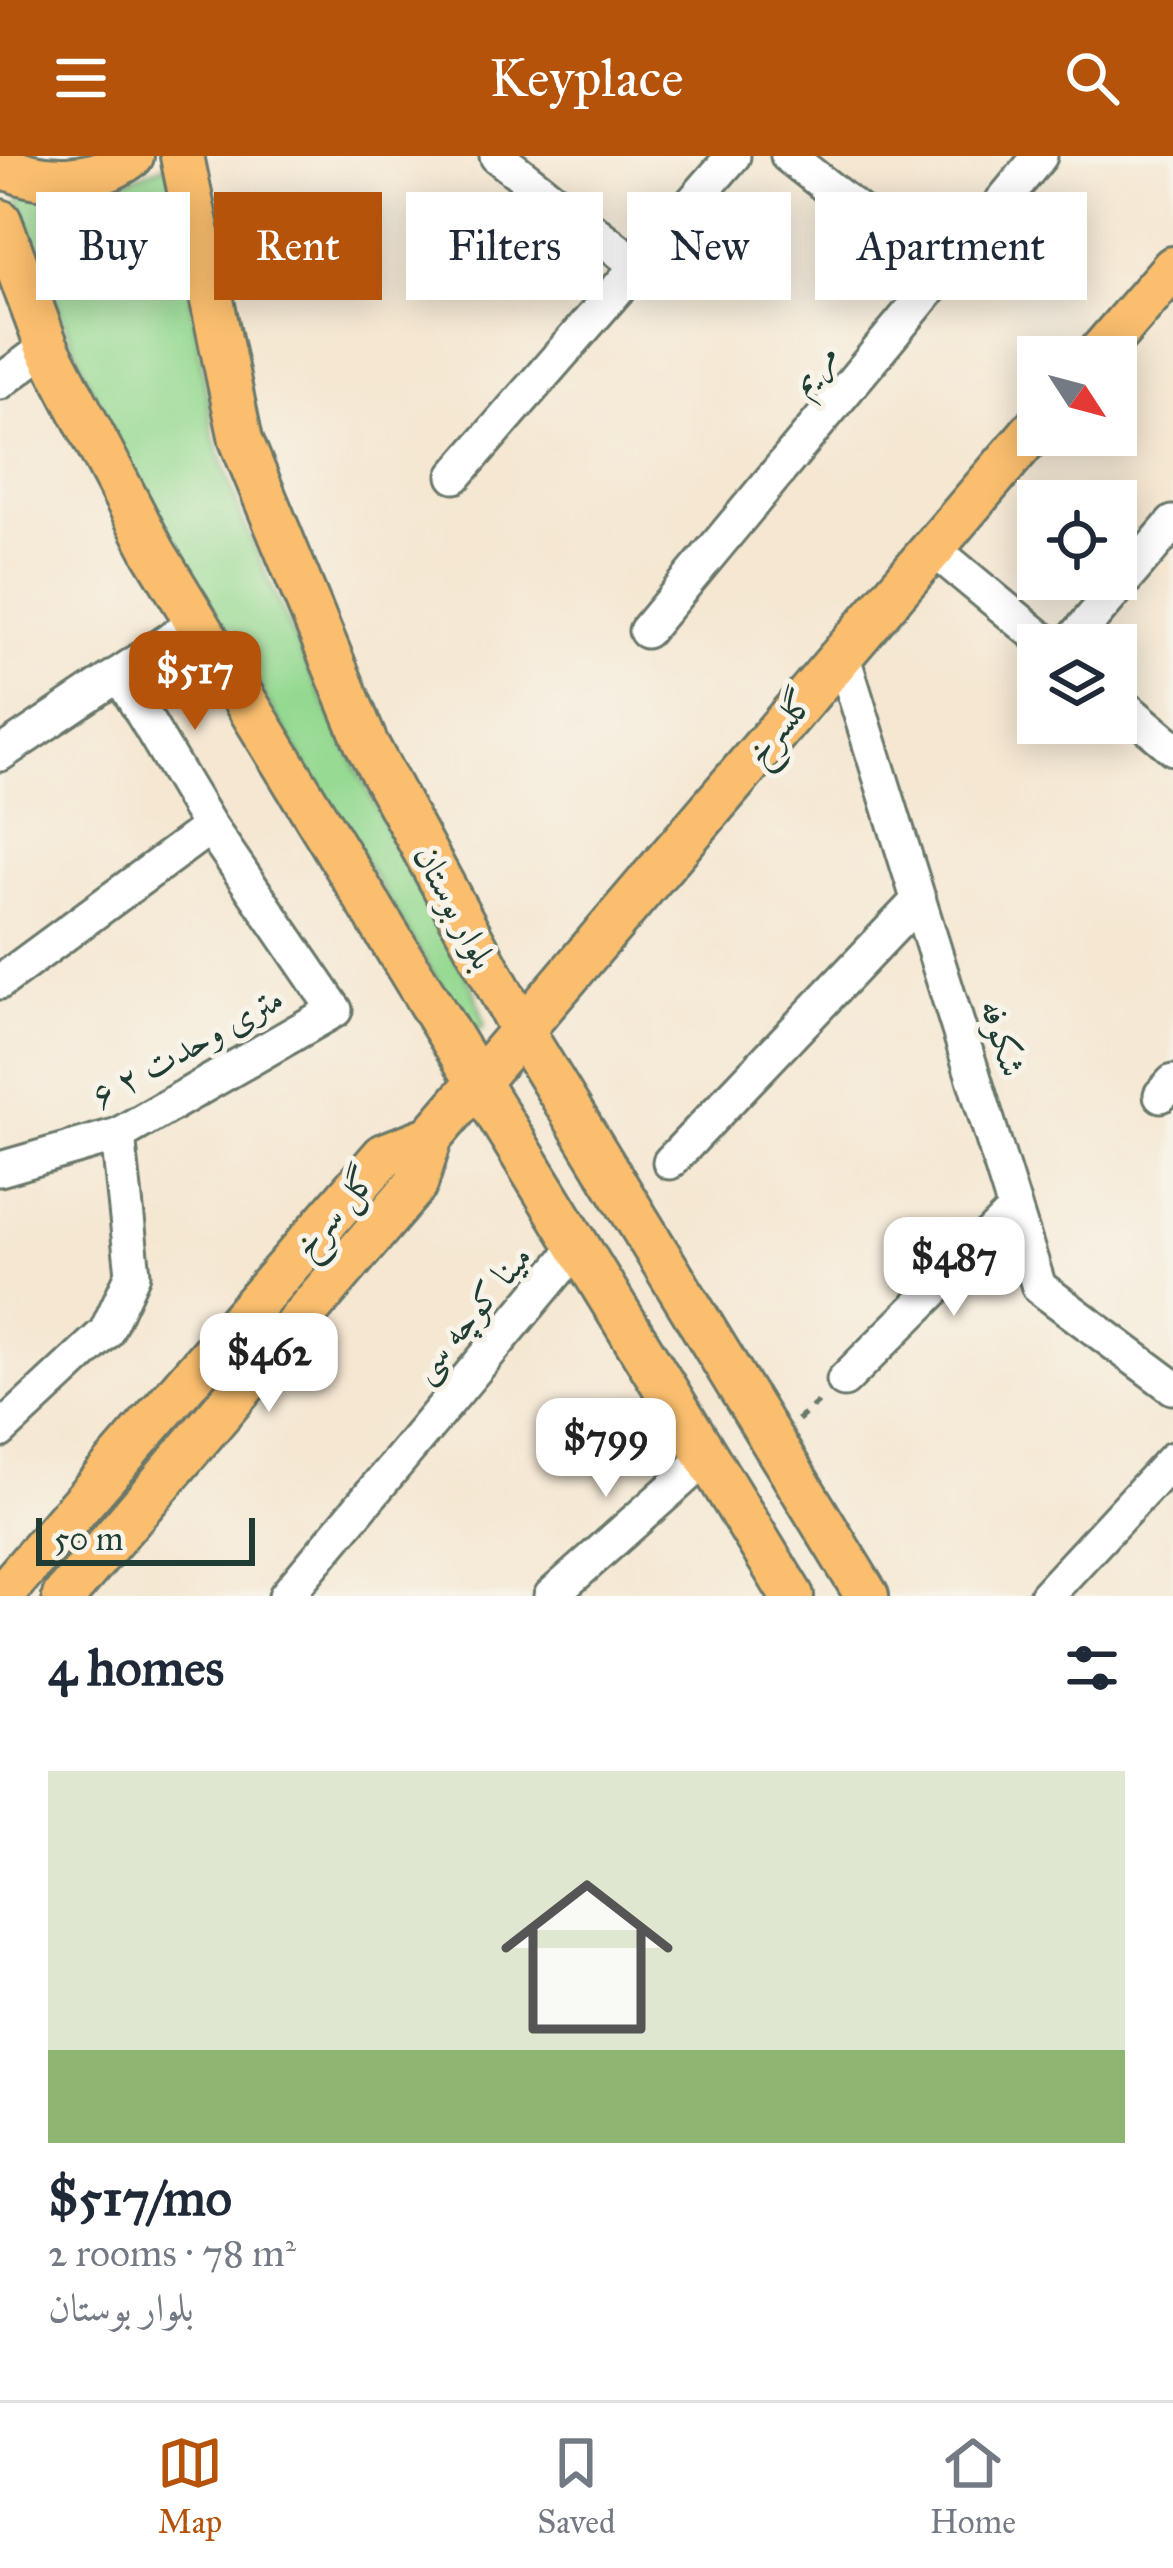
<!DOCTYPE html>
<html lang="en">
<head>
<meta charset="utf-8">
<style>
	:root { --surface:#fff; --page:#f2f2f3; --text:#1f2937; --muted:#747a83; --line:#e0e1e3; --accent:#b45309 }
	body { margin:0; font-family:"IM FELL Great Primer",Amiri,serif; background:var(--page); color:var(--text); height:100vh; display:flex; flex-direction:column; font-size:45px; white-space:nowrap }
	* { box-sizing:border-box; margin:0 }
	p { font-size:39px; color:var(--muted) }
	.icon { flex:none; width:66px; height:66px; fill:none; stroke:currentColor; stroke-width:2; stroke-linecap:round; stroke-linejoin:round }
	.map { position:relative; height:1440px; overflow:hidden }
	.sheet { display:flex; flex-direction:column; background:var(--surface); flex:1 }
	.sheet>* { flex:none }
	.top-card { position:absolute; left:36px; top:36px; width:1101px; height:108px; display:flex; gap:24px }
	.needle { width:78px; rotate:126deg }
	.fabs { position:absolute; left:1017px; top:180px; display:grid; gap:24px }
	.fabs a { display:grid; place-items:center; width:120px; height:120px; border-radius:0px; background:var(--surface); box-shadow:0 6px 30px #0003; font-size:60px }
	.scale { position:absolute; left:36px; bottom:30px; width:219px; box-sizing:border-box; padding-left:12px; border:6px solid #1f3d34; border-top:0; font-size:33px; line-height:42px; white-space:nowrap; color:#1f3d34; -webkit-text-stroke:9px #f7f3e8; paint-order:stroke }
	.price { position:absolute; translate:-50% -102px; padding:0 27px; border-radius:24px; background:#fff; color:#222; font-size:39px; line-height:78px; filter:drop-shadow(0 3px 6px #0008) }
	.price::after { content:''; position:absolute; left:50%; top:72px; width:36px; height:27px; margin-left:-18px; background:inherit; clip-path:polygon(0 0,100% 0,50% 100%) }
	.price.active { background:var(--accent); color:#fff }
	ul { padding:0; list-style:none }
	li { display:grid; align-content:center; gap:24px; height:636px; padding:0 48px }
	li span { display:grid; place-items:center; height:372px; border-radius:0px; color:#555 }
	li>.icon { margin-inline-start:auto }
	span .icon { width:216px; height:216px; fill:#fffc; stroke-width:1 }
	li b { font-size:51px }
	h2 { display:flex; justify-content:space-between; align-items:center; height:144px; padding:0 48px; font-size:51px }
	.chip { padding:0 42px; border-radius:0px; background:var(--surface); box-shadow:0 6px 30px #0003; font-size:42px; line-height:108px }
	.chip.active { background:var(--accent); color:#fff }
	header { display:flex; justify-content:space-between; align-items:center; height:156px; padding:0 48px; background:var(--accent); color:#fff; font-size:54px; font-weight:600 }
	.menu { display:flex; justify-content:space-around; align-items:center; height:168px; border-top:3px solid var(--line); background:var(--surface); font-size:33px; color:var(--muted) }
	.menu a { display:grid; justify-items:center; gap:6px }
	.menu .active { color:var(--accent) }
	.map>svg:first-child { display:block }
	.green { fill:#94d991; stroke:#5a8b62; stroke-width:3 }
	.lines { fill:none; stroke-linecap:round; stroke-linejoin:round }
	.minor-casing { stroke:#6a786b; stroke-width:39 }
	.major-casing { stroke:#6a786b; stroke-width:48 }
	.path { stroke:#6a786b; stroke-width:6; stroke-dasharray:9 9; stroke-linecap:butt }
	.minor { stroke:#fff; stroke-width:33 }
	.major { stroke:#fabe6e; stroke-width:42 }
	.labels { text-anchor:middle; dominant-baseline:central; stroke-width:10; stroke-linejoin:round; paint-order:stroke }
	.street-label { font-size:36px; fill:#1f3d34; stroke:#f7f3e8 }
</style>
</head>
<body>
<header><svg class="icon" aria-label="menu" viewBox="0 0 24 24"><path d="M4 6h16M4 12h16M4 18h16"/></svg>Keyplace<svg class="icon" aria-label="search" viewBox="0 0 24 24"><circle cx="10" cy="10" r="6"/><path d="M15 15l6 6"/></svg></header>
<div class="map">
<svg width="1173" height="1440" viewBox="0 0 1173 1440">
	<rect width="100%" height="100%" fill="#f7f3e8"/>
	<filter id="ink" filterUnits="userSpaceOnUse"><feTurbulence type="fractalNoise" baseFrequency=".00833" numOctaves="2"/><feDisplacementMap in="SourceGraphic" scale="24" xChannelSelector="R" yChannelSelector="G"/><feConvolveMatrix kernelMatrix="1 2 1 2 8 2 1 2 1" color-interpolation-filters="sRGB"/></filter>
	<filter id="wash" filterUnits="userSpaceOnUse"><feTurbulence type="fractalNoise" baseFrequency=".004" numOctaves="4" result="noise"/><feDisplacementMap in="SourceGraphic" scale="48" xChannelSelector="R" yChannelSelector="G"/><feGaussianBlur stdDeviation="2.7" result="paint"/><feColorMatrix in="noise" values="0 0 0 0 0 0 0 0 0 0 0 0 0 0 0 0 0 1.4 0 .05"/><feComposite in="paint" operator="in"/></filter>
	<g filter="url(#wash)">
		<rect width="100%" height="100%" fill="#f5e7d2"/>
		<!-- green -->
		<path class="green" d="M169 8 213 278 243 365 304 505 393 686 473 832 484 865 483 872 476 873 463 866 120 304 49 128 16 33 117 28Z"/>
	</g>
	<g filter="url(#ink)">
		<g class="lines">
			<defs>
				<path id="minor" d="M497 0 638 110
					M788 0 941 120
					M0 226 47 191
					M455 320 733 0
					M932 392 1049 489
					M646 475 1040 0
					M1069 489 1173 367
					M842 498 1039 1131 1173 1231
					M1116 544 1173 592
					M0 598 197 466
					M0 826 210 671
					M1161 939 1173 926
					M670 1006 919 744
					M0 1013 118 979 335 854 210 671 119 518
					M844 1224 1015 1054
					M0 1275 106 1176 133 1118 118 979
					M286 1440 578 1090
					M551 1440 707 1301
					M1046 1440 1173 1303"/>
				<path id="major" d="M182 0 241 284 366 587 522 875 867 1440
					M0 9C43 29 93 29 132 0
					M0 65 47 191 154 396 792 1440
					M1096 201 1173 112
					M1 1440 384 999 431 981
					M64 1440 416 1028 431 981 1038 269"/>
			</defs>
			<!-- minor casing -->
			<use href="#minor" class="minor-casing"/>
			<!-- major casing -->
			<use href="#major" class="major-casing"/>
			<!-- path -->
			<path class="path" d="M798 1264 824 1241"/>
			<!-- minor -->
			<use href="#minor" class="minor"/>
			<!-- major -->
			<use href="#major" class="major"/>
		</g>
	</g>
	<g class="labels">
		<!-- street labels -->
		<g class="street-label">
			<text transform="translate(813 212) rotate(-50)">مریم</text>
			<text transform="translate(779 571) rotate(-50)">گلسرخ</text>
			<text transform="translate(455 751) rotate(62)">بلوار بوستان</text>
			<text transform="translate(1003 882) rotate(73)">شکوفه</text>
			<text transform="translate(187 891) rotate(-29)">۶ متری وحدت ۲</text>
			<text transform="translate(334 1056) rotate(-49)">گل سرخ</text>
			<text transform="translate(471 1157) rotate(-50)">مینا کوچه سی</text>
		</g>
	</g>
</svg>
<div class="fabs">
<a><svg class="needle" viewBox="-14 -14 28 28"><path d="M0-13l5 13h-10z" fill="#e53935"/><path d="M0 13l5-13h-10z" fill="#747a83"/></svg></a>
<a><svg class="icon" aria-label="locate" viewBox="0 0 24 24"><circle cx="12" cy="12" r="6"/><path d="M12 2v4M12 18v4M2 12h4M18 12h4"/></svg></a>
<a><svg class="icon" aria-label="layers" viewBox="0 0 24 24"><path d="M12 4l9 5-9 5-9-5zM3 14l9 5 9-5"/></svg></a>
</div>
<div class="scale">50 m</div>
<b class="price active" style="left:195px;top:577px">$517</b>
<b class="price" style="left:954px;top:1163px">$487</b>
<b class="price" style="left:269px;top:1259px">$462</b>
<b class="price" style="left:606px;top:1344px">$799</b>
<div class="top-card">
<a class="chip">Buy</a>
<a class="chip active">Rent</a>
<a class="chip">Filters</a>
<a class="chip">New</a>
<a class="chip">Apartment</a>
</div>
</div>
<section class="sheet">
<h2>4 homes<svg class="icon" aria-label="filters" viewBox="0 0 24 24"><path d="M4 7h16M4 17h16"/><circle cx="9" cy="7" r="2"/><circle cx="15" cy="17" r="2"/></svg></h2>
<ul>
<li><span style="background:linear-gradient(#dfe7d0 75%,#8fb573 0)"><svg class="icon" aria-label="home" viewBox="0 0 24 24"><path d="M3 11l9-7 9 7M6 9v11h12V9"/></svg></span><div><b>$517/mo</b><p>2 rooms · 78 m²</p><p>بلوار بوستان</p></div></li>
</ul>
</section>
<nav class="menu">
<a class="active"><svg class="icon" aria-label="map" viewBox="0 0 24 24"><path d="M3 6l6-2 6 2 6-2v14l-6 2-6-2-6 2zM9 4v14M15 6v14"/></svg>Map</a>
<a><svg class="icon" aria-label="saved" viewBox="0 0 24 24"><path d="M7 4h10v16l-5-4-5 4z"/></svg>Saved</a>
<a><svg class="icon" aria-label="home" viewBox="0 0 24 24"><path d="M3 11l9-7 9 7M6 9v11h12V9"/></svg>Home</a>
</nav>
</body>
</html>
